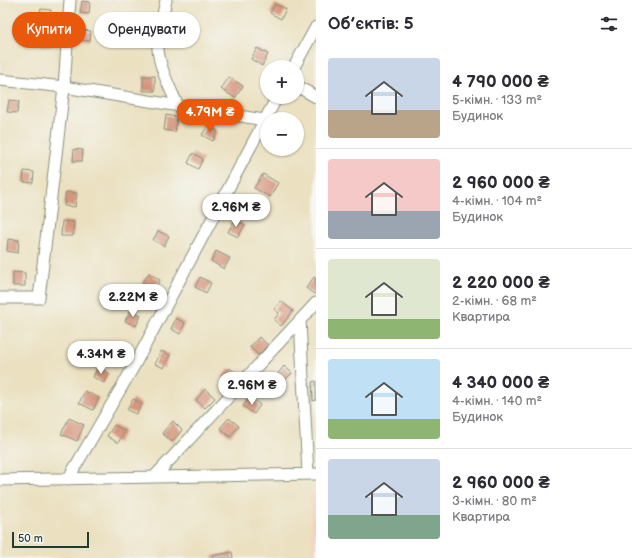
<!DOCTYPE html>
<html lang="uk">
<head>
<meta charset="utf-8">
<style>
	:root { --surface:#fff; --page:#f7f7f7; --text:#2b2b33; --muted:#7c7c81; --line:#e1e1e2; --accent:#ea580c }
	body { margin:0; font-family:"Balsamiq Sans",sans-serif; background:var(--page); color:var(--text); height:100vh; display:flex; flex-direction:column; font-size:15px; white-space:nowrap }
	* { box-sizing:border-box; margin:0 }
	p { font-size:13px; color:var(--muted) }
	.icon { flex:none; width:22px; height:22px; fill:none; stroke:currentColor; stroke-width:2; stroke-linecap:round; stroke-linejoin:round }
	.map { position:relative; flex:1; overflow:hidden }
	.sheet { display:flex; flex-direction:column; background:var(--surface); width:316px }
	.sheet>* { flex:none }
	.guide { position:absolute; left:12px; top:12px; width:244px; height:36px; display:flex; gap:8px }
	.fabs { position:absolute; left:260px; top:60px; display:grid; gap:8px }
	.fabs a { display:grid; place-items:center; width:44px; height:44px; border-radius:50%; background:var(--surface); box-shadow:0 1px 3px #0004; font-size:20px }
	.scale { position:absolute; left:12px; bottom:10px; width:77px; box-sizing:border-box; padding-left:4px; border:2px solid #1f3d34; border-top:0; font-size:11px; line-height:14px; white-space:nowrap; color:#1f3d34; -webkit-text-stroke:3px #f6f6f2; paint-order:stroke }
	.price { position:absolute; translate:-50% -34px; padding:0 9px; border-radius:14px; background:#fff; color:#222; font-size:13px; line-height:26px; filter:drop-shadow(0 1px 2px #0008) }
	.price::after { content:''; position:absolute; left:50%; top:24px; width:12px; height:9px; margin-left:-6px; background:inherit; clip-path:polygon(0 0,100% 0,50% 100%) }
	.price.active { background:var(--accent); color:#fff }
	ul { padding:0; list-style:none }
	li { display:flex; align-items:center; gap:12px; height:100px; padding:0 12px }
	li+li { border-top:1px solid var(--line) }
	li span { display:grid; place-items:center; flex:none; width:112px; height:80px; border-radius:4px; color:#555 }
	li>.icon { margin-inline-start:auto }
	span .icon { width:48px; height:48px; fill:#fffc; stroke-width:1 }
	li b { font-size:17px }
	h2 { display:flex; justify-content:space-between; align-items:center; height:48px; padding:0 12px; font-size:17px }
	.chip { padding:0 14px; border-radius:18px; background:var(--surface); box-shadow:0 1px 3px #0004; font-size:14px; line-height:36px }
	.chip.active { background:var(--accent); color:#fff }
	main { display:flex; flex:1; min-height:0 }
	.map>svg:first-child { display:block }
	.built { fill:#f5d3c1 }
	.building { fill:#d6957d }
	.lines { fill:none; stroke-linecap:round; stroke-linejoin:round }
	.minor-casing { stroke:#858f7a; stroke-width:13 }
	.minor { stroke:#fff; stroke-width:11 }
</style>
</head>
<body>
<main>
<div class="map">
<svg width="316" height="558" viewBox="0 0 316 558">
	<rect width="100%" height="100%" fill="#f6f6f2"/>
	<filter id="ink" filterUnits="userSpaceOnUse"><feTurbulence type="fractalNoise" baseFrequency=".025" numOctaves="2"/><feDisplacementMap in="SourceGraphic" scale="8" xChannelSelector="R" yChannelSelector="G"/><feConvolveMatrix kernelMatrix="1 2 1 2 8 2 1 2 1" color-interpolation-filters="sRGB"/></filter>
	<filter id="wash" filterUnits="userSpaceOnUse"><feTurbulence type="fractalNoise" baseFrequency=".012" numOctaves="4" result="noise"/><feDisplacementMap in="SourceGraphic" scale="16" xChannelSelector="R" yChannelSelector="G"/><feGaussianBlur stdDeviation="0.9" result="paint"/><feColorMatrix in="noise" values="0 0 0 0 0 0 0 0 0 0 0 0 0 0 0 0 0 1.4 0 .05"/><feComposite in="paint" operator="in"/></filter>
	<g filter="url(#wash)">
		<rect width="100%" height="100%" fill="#ebe1c1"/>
		<!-- built -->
		<path class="built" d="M310 492H316V558H312Z"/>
		<g id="blocks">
			<!-- building -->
			<path class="building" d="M82 1 90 2 89 14 80 13Z
				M275 4 286 9 281 19 270 13Z
				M41 9 51 10 50 19 39 17Z
				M173 22 187 26 184 36 170 32Z
				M83 30 91 31 90 41 82 40Z
				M41 33 52 35 51 47 40 45Z
				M257 48 268 54 262 66 251 59Z
				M143 76H155V91H143Z
				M229 77 243 86 235 98 221 89Z
				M9 100 19 101 17 113 7 112Z
				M166 115 177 117 175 132 164 130Z
				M208 125 218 131 213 141 202 135Z
				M74 149 83 150 82 161H73Z
				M193 153 203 159 198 169 188 163Z
				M24 171 34 172 33 183 23 182Z
				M263 174 278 183 270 197 254 188Z
				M66 192 77 193 75 207 64 206Z
				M235 219 245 225 238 237 228 232Z
				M62 221 74 222 73 236H61Z
				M158 231 169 236 164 246 153 240Z
				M8 239 19 240 18 253 7 251Z
				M216 251 230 258 224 269 211 261Z
				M13 272 25 273V286H13Z
				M149 273 160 280 154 290 142 283Z
				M200 277 211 283 206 293 195 287Z
				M314 277 316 279V292L314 294 306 288Z
				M281 301 293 311 281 326 274 320 279 313 274 309Z
				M131 310 141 315 136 326 125 321Z
				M176 318 185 323 180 334 171 329Z
				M259 337 268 345 258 355 250 347Z
				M116 341 126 347 120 357 110 352Z
				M161 351 170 355 164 368 155 364Z
				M284 366 292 373 283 382 276 376Z
				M98 367 109 373 104 383 93 377Z
				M230 368 238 375 230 384 222 377Z
				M316 381V400L313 401 312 382Z
				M205 389 215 398 205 408 196 400Z
				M85 391 99 398 93 410 79 403Z
				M250 397 260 405 254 414 243 406Z
				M133 399 142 404 136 414 127 410Z
				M69 418 84 425 77 441 61 434Z
				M229 418 239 426 230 437 220 428Z
				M173 421 182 430 172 442 162 433Z
				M114 425 125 431 118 443 107 436Z
				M232 552 233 558H213L212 556Z"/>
		</g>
	</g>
	<g filter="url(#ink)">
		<use href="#blocks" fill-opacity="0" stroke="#858f7a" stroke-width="1"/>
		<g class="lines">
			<defs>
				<path id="minor" d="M166 0C163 17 155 39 159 56 162 74 171 90 178 106
					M294 67 316 27
					M0 80 64 87 264 120
					M297 86 316 97
					M0 298H39L64 87 70 0
					M300 320 308 474
					M154 477 316 303
					M68 479 134 366 277 97
					M0 480 316 474"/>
			</defs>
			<!-- minor casing -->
			<use href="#minor" class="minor-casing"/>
			<!-- minor -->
			<use href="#minor" class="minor"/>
		</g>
	</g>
</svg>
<div class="fabs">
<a>+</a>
<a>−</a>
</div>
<div class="scale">50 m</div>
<b class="price active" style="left:210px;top:133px">4.79M ₴</b>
<b class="price" style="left:236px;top:228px">2.96M ₴</b>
<b class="price" style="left:133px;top:318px">2.22M ₴</b>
<b class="price" style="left:101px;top:375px">4.34M ₴</b>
<b class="price" style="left:252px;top:406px">2.96M ₴</b>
<div class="guide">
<a class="chip active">Купити</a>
<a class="chip">Орендувати</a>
</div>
</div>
<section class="sheet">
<h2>Об’єктів: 5<svg class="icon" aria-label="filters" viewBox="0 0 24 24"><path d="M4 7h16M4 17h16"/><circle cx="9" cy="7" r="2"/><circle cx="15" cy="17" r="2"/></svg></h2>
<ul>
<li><span style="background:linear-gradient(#c9d6e8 65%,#b9a48a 0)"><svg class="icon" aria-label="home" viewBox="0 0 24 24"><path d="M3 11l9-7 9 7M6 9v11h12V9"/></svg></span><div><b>4 790 000 ₴</b><p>5-кімн. · 133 m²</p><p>Будинок</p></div></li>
<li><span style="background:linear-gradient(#f6c9c9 65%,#9aa5b1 0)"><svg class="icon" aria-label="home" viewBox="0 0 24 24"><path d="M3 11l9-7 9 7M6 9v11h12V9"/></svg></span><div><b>2 960 000 ₴</b><p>4-кімн. · 104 m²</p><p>Будинок</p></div></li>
<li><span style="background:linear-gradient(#dfe7d0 75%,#8fb573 0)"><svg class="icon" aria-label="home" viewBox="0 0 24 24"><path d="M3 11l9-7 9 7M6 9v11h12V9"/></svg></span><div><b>2 220 000 ₴</b><p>2-кімн. · 68 m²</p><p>Квартира</p></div></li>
<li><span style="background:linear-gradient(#bfe0f5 75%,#8fb573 0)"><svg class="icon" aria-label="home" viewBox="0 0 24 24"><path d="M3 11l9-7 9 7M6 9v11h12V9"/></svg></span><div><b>4 340 000 ₴</b><p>4-кімн. · 140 m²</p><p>Будинок</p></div></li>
<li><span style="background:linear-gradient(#c9d6e8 70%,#7fa58c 0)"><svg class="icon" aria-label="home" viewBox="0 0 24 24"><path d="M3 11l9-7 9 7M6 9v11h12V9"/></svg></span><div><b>2 960 000 ₴</b><p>3-кімн. · 80 m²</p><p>Квартира</p></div></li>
</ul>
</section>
</main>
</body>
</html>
